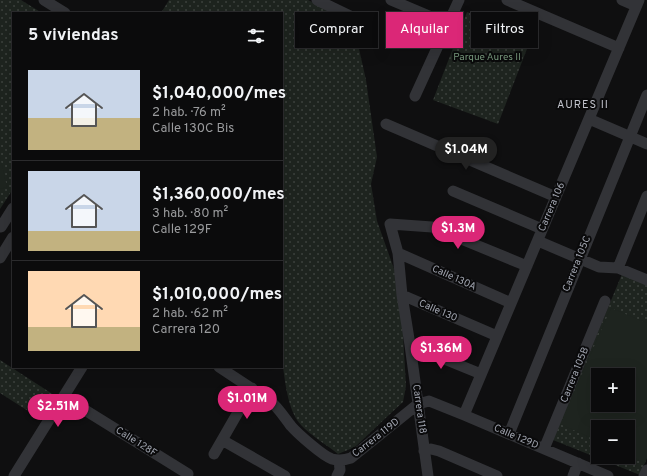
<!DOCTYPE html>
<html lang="es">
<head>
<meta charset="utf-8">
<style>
	:root { --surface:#0b0b0c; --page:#141415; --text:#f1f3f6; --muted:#9a9b9d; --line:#2b2b2d; --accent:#db2777 }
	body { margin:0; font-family:Overpass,sans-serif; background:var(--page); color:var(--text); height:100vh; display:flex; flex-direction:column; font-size:15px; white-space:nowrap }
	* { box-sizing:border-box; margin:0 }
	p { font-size:13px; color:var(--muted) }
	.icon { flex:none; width:22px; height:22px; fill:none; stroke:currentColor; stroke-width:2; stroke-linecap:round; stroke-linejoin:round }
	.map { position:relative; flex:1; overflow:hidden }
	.drawer { position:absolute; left:12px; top:12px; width:271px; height:356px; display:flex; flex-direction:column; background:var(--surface); border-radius:0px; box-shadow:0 4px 16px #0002,0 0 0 1px var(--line) }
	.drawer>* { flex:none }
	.guide { position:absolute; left:295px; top:12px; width:292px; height:36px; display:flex; gap:8px }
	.fabs { position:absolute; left:591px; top:368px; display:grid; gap:8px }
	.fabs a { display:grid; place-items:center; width:44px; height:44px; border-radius:0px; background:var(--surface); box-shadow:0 4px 16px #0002,0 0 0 1px var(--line); font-size:20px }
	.price { position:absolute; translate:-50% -34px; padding:0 9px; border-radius:14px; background:var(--accent); color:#fff; font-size:13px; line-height:26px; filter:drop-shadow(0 1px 2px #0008) }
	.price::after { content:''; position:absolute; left:50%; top:24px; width:12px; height:9px; margin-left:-6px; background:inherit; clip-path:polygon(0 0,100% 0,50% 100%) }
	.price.active { background:#222; color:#fff }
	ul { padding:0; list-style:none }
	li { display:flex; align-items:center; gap:12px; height:100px; padding:0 16px }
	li+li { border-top:1px solid var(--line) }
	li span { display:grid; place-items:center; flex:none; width:112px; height:80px; border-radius:0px; color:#555 }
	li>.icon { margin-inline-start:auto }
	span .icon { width:48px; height:48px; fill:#fffc; stroke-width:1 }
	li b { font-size:17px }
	h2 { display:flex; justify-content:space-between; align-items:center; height:48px; padding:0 16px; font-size:17px }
	.chip { padding:0 14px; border-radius:0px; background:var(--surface); box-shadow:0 4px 16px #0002,0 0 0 1px var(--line); font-size:14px; line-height:36px }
	.chip.active { background:var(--accent); color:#fff }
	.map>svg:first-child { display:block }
	.green { fill:url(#green-dots); fill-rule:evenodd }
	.pitch { fill:#1e241f; fill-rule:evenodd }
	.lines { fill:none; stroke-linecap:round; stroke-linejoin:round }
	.minor { stroke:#323337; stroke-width:11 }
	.labels { text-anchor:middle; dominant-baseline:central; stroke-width:4; stroke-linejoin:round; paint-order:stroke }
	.park-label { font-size:10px; fill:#799a7e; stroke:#0a0a0b }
	.street-label { font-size:10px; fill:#a1a5b0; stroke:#0a0a0b }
	.neighbourhood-label { font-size:11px; letter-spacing:1px; fill:#c2c4cc; stroke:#0a0a0b }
</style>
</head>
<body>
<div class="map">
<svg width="647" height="476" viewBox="0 0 647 476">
	<defs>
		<pattern id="green-dots" width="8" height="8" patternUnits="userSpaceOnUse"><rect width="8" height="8" fill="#1e241f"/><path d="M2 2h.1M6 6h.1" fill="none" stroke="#3c413d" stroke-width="1.8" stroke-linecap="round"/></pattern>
	</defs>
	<rect width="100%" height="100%" fill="#0f0f10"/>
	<!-- green -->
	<path class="green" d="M0 0H21L42 13H13V189L0 209Z
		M169 0H308L353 22 366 80 377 157 371 184 377 221 398 280 403 334 406 386 403 402 390 414 355 447 338 454C328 446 309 434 301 425 287 410 285 379 282 360V13H161Z
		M467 12 532 36 498 124 433 100Z
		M622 274 647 285V458L640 475 553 440ZM598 375H628V405H598ZM598 427H628V457H598Z
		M0 360 54 395 39 418 0 393Z"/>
	<!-- pitch -->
	<path class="pitch" d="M0 157 7 187 0 189Z
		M611 308 647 323V457L645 463 628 455V427H598V441L560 424ZM598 375H628V405H598Z"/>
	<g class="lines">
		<!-- minor -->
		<path class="minor" d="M44 0 65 13
			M317 0 350 16C355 21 356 29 362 33
			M391 0 448 24
			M507 0 619 48
			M622 0 636 6
			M415 96 459 0
			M589 119 647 144
			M386 124 556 197
			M453 191 542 229
			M1 227 13 208
			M538 241 599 267 618 268 647 280
			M398 253 511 303
			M0 258 13 237
			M618 268 647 196
			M402 295 497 336
			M410 345 481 374
			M219 367 269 400C278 407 284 417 291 426 298 434 323 456 332 459 339 461 345 460 351 458L418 404 429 401 464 415 608 476
			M64 397 188 474 187 476
			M464 415 639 0
			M509 434 647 95
			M222 440 285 476
			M544 449 605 301
			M424 451 431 449 439 451 497 476
			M214 454 252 388
			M14 476 82 367
			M337 476 340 470 339 460
			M428 476 410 345 402 295 398 253 390 224 432 227 527 266
			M573 476 578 463
			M644 476 647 470"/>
	</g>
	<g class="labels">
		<!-- park labels -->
		<g class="park-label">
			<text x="487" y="57">Parque Aures II</text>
		</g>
		<!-- street labels -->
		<g class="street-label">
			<text transform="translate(552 207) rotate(-67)">Carrera 106</text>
			<text transform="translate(577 264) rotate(-68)">Carrera 105C</text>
			<text transform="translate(454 278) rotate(24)">Calle 130A</text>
			<text transform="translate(438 311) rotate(23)">Calle 130</text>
			<text transform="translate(575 375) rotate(-68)">Carrera 105B</text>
			<text transform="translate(419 409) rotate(82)">Carrera 118</text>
			<text transform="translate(516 437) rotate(23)">Calle 129D</text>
			<text transform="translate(376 438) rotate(-38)">Carrera 119D</text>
			<text transform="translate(136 442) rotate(32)">Calle 128F</text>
		</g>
		<!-- neighbourhood labels -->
		<g class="neighbourhood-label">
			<text x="583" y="105">AURES II</text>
		</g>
	</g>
</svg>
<div class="fabs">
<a>+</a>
<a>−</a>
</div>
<b class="price active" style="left:466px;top:171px">$1.04M</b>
<b class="price" style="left:458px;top:250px">$1.3M</b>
<b class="price" style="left:441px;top:370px">$1.36M</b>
<b class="price" style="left:247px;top:420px">$1.01M</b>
<b class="price" style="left:58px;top:428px">$2.51M</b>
<div class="guide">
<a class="chip">Comprar</a>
<a class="chip active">Alquilar</a>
<a class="chip">Filtros</a>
</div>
<section class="drawer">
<h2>5 viviendas<svg class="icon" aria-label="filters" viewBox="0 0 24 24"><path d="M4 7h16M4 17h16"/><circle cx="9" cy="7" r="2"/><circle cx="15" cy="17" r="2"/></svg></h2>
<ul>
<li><span style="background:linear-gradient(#c9d6e8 60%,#c2b280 0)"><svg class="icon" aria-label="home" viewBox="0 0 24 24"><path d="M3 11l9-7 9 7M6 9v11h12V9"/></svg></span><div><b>$1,040,000/mes</b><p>2 hab. · 76 m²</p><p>Calle 130C Bis</p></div></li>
<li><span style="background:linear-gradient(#c9d6e8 75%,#c2b280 0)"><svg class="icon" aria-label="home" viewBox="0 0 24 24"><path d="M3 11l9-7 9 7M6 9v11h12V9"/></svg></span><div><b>$1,360,000/mes</b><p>3 hab. · 80 m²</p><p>Calle 129F</p></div></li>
<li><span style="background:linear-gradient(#ffd9b3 70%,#c2b280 0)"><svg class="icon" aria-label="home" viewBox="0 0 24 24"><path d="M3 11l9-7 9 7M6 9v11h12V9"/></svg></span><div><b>$1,010,000/mes</b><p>2 hab. · 62 m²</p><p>Carrera 120</p></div></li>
</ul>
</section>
</div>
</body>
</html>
